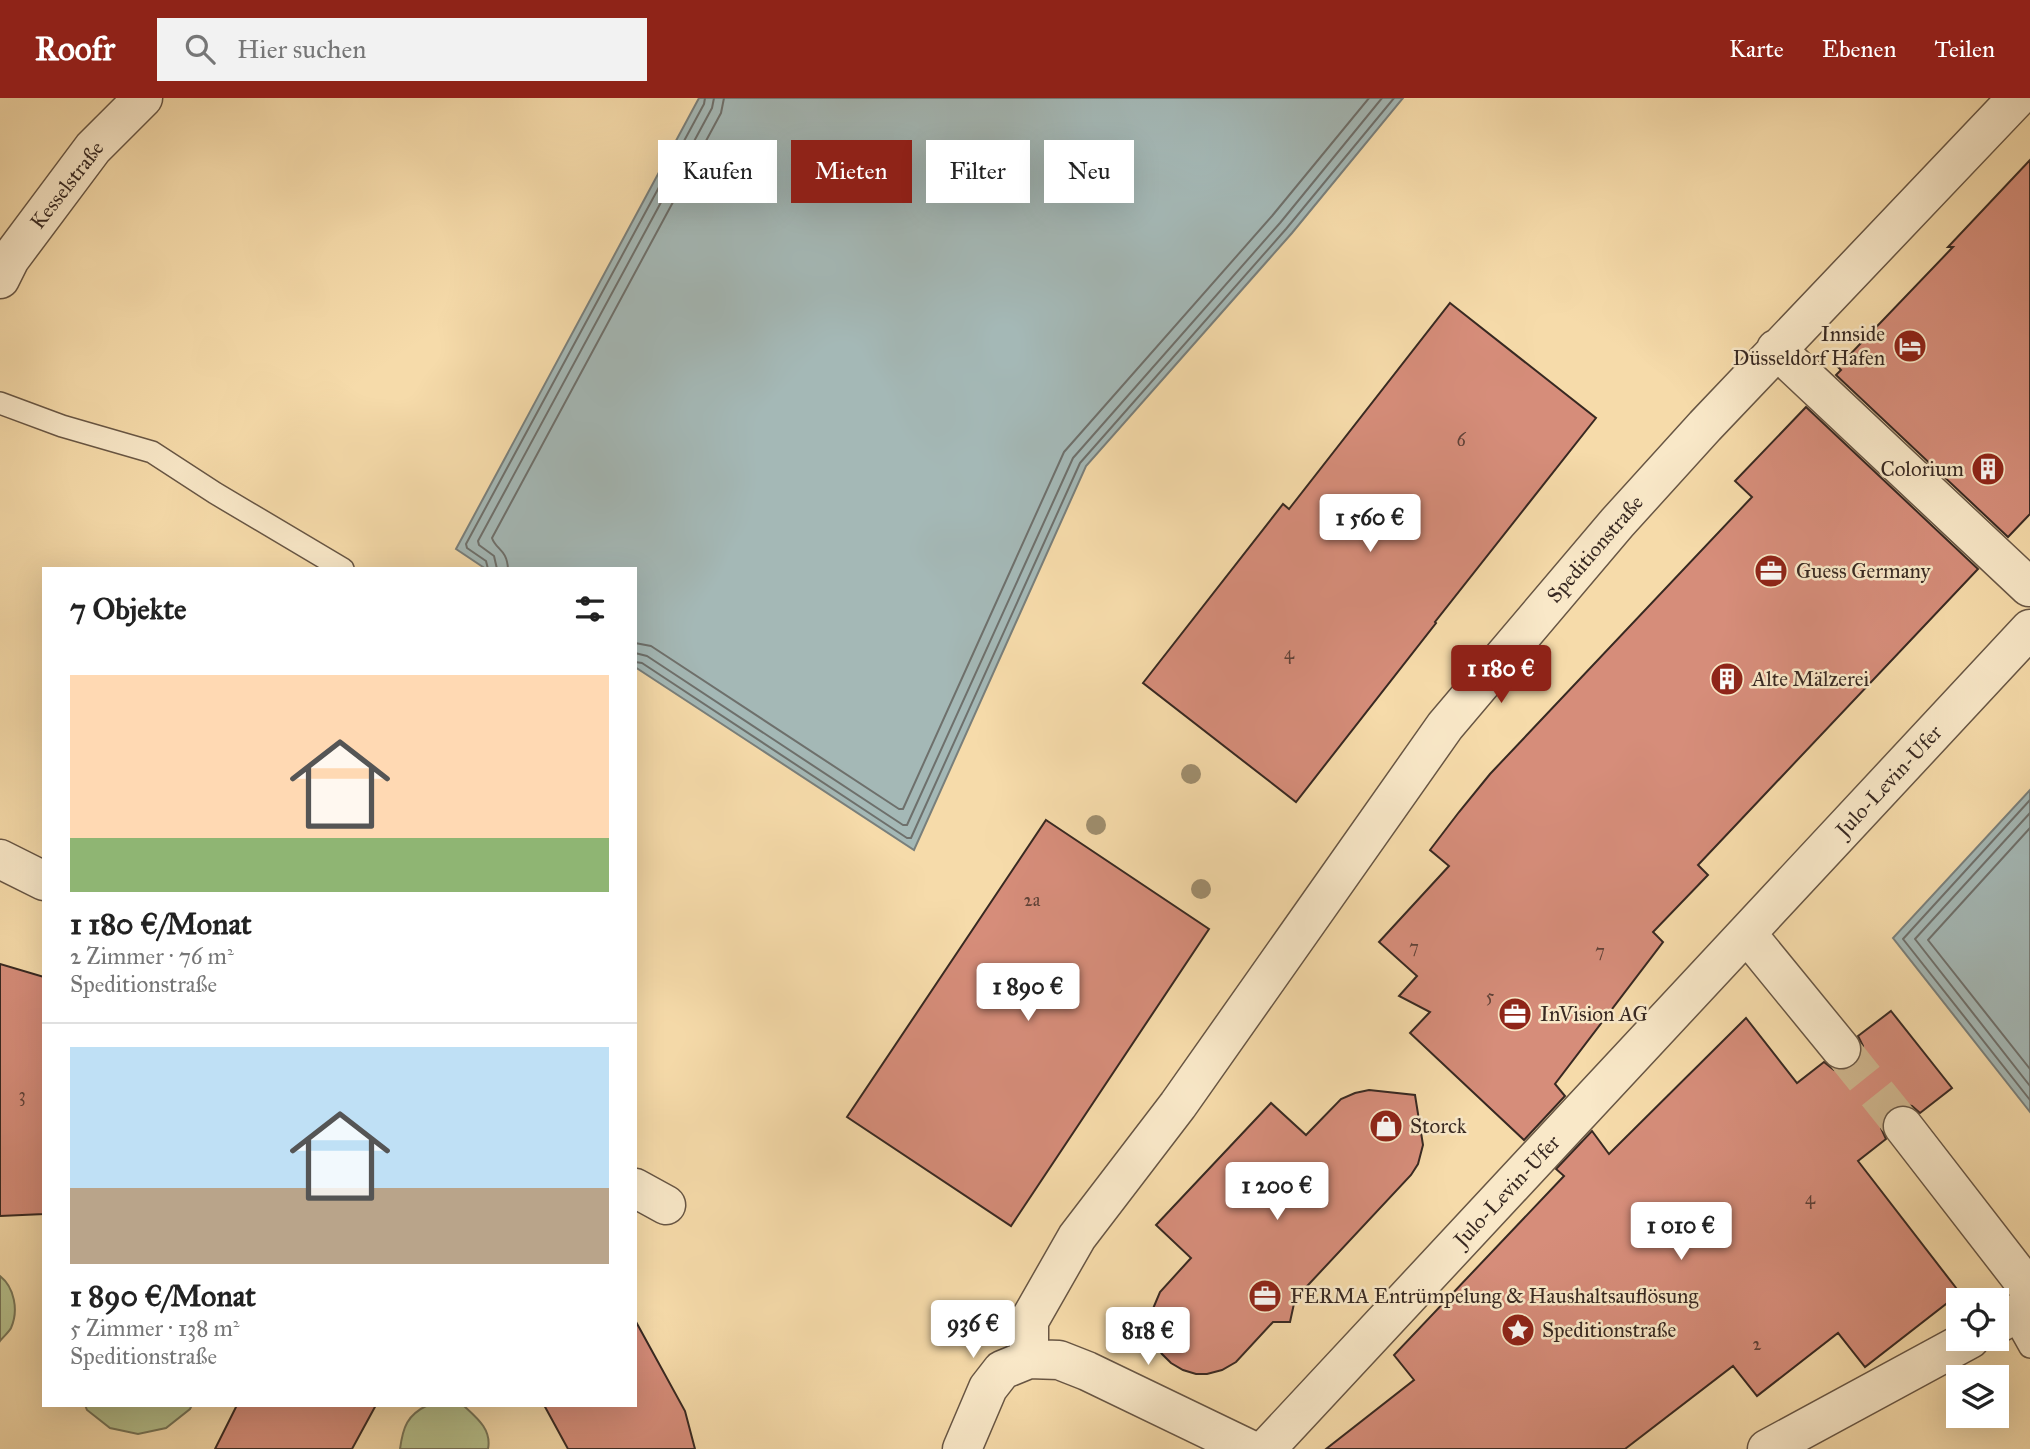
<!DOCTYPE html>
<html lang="de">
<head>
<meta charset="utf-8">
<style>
	:root { --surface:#fff; --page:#f2f2f2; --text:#222; --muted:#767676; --line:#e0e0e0; --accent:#8f2418 }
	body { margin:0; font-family:"IM FELL Great Primer",serif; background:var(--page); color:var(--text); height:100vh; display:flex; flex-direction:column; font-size:26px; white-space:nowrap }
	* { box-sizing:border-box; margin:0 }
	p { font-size:23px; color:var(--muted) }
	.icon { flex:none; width:38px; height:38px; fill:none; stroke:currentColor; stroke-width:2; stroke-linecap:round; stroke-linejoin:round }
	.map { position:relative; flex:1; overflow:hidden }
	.sheet { position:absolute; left:42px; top:469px; width:595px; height:840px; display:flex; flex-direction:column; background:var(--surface); border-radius:0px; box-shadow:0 7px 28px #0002 }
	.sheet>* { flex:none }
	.guide { position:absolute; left:658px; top:42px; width:665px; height:63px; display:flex; gap:14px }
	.fabs { position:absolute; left:1946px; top:1190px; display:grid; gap:14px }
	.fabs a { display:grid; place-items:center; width:63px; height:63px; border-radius:0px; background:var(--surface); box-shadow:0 7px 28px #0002; font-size:35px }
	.price { position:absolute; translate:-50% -60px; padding:0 16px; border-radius:7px; background:#fff; color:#222; font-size:23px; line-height:46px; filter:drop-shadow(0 2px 4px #0008) }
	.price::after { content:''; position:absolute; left:50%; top:42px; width:21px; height:16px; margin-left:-10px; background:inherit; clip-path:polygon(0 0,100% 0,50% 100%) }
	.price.on { background:var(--accent); color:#fff }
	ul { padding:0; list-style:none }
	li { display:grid; align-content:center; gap:14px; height:371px; padding:0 28px }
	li+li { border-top:2px solid var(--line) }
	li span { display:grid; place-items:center; height:217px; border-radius:0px; color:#555 }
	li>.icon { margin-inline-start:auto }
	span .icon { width:126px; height:126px; fill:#fffc; stroke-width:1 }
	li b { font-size:30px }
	h2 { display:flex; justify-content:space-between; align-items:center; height:84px; padding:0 28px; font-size:30px }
	.pill { padding:0 24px; border-radius:0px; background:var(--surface); box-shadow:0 7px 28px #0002; font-size:24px; line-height:63px }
	.pill.on { background:var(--accent); color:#fff }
	header { display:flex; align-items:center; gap:42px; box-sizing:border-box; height:98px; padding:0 35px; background:var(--accent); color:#fff }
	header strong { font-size:33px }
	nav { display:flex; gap:38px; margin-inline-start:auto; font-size:24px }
	.search { width:490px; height:63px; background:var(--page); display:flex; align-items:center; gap:18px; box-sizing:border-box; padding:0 24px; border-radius:0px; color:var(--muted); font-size:26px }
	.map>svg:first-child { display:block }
	.green { fill:#b6c18d; stroke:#777558; stroke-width:2 }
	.water { fill:#a4b8b6; stroke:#797f7b; stroke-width:2 }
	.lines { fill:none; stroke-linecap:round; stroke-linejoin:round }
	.shore { stroke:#6e706c; stroke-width:2 }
	.building { fill:#d68d7a; stroke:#382922; stroke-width:2 }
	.street-tunnel { stroke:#d0b78f; stroke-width:38; stroke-dasharray:38 19; stroke-linecap:butt }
	.lane-casing { stroke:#685644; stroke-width:24 }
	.street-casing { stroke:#685644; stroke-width:41 }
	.lane { stroke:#f9e8c8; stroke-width:21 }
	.street { stroke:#f9e8c8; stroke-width:38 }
	.tree { fill:#9f8e6e }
	.labels { text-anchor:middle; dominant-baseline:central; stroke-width:5; stroke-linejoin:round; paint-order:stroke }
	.number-label { font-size:18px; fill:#604238 }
	.street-label { font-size:21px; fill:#382922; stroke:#f9e8c8 }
	.poi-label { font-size:21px; fill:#382922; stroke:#f9e8c8; text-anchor:start }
</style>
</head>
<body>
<header>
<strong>Roofr</strong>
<div class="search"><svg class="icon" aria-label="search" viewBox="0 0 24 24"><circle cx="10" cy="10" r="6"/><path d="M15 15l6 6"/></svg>Hier suchen</div>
<nav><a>Karte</a><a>Ebenen</a><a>Teilen</a></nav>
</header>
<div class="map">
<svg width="2030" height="1351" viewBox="0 0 2030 1351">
	<rect width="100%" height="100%" fill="#f6dbaa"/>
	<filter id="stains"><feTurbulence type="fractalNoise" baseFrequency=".00286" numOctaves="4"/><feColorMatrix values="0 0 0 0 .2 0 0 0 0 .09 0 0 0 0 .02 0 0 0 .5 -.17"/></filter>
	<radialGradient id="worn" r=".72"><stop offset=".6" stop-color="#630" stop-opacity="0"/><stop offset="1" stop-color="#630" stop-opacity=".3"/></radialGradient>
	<!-- green -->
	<path class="green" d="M0 1178C14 1189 19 1212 11 1230 9 1234 3 1239 0 1243Z
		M85 1307H192L190 1311 166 1330 138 1336 110 1330 87 1312Z
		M428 1307H463C476 1319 492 1331 488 1351H400C403 1329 407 1317 428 1307Z"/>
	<!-- water -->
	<path class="water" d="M699 0H1403L1292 135 1086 368 914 752 635 569V471H486L456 451Z
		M2030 692V1014L1893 840Z"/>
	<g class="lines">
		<!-- shore -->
		<path class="shore" d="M488 471 486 463 467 450 466 446 704 6 705 0
			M497 471 494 458 479 447 478 443 712 10 714 0
			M508 471C507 451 496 452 492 440L721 15 724 0
			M635 545 651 548 899 711H903L1064 354 1272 118 1369 0
			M635 555 647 558 903 727H907L1073 360 1280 125 1382 0
			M635 564 642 565 907 740H911L1080 365 1286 131 1394 0
			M2030 702 1903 841 2030 1002
			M2030 715 1915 841 2030 988
			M2030 730 1928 842 2030 971"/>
	</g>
	<!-- building -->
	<path class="building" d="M2030 62V416L2008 439 1836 277 1841 272 1838 269 1953 149H1948Z
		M1450 205 1596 320 1435 524 1436 525 1296 704 1143 585 1283 406 1289 411Z
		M1806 309 1978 471 1698 767 1708 777 1653 834 1663 844 1555 986 1565 998 1524 1042 1410 935 1430 914 1399 898 1417 878 1379 844 1449 768 1430 752 1459 714 1490 676 1752 399 1735 383Z
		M1046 722 1209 831 1011 1128 847 1019Z
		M0 866 44 879V1116L0 1118Z
		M1891 913 1952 990 1920 1015 1912 1008 1901 1006 1889 1011 1883 1019 1881 1030 1886 1041 1858 1063 1960 1195 1865 1269 1838 1235 1757 1298 1733 1268 1625 1351H1326L1414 1282 1394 1257 1564 1078 1556 1071 1592 1033 1609 1056 1746 920 1797 985 1824 964 1834 972 1844 973 1854 968 1862 958 1863 948 1858 938Z
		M1369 992 1415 997 1423 1047 1418 1066 1411 1077 1295 1201 1290 1224H1273L1236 1264 1222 1272 1207 1276H1196L1183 1272 1171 1265 1162 1256 1154 1244 1151 1232 1152 1213 1160 1194 1191 1160 1156 1127 1271 1005 1306 1037 1341 1001 1355 995Z
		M635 1222 685 1313 695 1351H568L544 1307H635Z
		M237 1307H376L352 1351H215Z"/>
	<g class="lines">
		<!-- street-tunnel -->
		<path class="street-tunnel" d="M1841 951 1903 1028"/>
		<defs>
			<path id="lane" d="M0 305 62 328 152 354 215 395 343 471
				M2012 1217 2030 1249"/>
			<path id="street" d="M0 181 10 161 93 50 143 0
				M1776 251 2029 489
				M0 761 44 783
				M1747 836 1841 951
				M1903 1028 2030 1192
				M635 1090 666 1107
				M1997 1226 2030 1208
				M1029 1261V1223L1077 1139 1178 1007 1445 628 1617 425 1705 328 2017 0
				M962 1351 988 1290 1002 1272 1029 1261 1059 1262 1087 1273 1249 1351
				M1266 1351 2030 531
				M1767 1351 1970 1241"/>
		</defs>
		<!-- lane casing -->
		<use href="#lane" class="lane-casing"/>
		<!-- street casing -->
		<use href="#street" class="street-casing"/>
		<!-- lane -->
		<use href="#lane" class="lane"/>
		<!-- street -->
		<use href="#street" class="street"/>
	</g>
	<!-- trees -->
	<g class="tree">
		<circle cx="1191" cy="676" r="10"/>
		<circle cx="1096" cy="727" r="10"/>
		<circle cx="1201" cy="791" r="10"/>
	</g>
	<!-- icons -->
	<defs>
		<symbol id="hotel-disc" viewBox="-11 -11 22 22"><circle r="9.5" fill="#8f2418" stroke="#f9e8c8"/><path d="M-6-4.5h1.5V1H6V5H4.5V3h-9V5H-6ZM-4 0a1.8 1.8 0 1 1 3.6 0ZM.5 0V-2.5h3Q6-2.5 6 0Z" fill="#fff"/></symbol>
		<symbol id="building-disc" viewBox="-11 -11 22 22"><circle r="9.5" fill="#8f2418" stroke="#f9e8c8"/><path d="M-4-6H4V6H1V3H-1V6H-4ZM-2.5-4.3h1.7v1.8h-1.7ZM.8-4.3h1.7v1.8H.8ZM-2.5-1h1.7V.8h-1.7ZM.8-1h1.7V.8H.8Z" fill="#fff"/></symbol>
		<symbol id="office-disc" viewBox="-11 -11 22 22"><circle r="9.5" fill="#8f2418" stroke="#f9e8c8"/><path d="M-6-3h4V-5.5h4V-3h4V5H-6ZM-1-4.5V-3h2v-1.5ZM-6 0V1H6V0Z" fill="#fff"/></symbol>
		<symbol id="shop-disc" viewBox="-11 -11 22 22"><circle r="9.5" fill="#8f2418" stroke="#f9e8c8"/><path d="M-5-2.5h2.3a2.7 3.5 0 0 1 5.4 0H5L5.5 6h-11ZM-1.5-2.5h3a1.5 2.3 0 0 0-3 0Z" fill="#fff"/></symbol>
		<symbol id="sight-disc" viewBox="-11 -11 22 22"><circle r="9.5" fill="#8f2418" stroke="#f9e8c8"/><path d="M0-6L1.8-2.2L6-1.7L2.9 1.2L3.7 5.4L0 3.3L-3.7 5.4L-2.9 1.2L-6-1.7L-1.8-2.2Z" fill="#fff"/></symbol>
	</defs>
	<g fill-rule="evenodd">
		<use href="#hotel-disc" x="1891" y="229" width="38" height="38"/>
		<use href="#building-disc" x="1969" y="352" width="38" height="38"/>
		<use href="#office-disc" x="1752" y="454" width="38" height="38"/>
		<use href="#building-disc" x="1708" y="562" width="38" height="38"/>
		<use href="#office-disc" x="1496" y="897" width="38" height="38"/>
		<use href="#shop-disc" x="1367" y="1009" width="38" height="38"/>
		<use href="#office-disc" x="1246" y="1179" width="38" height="38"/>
		<use href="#sight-disc" x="1499" y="1213" width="38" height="38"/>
	</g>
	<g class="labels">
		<!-- number labels -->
		<g class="number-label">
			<text x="1461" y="342">6</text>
			<text x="1289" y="555">4</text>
			<text x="1032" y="802">2a</text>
			<text x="1414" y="849">7</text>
			<text x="1600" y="853">7</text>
			<text x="1490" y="898">5</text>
			<text x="22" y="997">3</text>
			<text x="1810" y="1100">4</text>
			<text x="1757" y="1246">2</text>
		</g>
		<!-- street labels -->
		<g class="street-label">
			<text transform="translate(67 87) rotate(-52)">Kesselstraße</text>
			<text transform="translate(1595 451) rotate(-49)">Speditionstraße</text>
			<text transform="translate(1889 683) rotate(-47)">Julo-Levin-Ufer</text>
			<text transform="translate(1507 1093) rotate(-47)">Julo-Levin-Ufer</text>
		</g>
		<!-- poi labels -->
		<g class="poi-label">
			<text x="1885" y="236" text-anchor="end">Innside<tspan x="1885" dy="24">Düsseldorf Hafen</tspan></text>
			<text x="1964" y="371" text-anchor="end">Colorium</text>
			<text x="1796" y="473">Guess Germany</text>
			<text x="1752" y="581">Alte Mälzerei</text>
			<text x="1540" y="916">InVision AG</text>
			<text x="1410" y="1028">Storck</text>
			<text x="1290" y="1198">FERMA Entrümpelung &amp; Haushaltsauflösung</text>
			<text x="1542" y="1232">Speditionstraße</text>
		</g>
	</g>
	<rect width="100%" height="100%" filter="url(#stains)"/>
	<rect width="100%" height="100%" fill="url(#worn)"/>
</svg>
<div class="fabs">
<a><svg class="icon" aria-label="locate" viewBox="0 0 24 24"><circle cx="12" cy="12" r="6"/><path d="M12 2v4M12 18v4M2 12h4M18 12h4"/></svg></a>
<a><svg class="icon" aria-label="layers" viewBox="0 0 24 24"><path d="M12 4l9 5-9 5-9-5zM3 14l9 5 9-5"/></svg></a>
</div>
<b class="price" style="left:1370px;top:456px">1 560 €</b>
<b class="price on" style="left:1501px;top:607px">1 180 €</b>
<b class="price" style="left:1028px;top:925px">1 890 €</b>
<b class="price" style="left:1277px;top:1124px">1 200 €</b>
<b class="price" style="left:1681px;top:1164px">1 010 €</b>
<b class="price" style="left:973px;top:1262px">936 €</b>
<b class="price" style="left:1148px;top:1269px">818 €</b>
<div class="guide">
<a class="pill">Kaufen</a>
<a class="pill on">Mieten</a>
<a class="pill">Filter</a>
<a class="pill">Neu</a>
</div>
<section class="sheet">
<h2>7 Objekte<svg class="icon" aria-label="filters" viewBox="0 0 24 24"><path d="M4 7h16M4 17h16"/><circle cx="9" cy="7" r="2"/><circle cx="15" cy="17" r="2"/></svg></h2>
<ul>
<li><span style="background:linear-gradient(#ffd9b3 75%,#8fb573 0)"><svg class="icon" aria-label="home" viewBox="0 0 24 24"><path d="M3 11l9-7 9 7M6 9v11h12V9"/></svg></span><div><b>1 180 €/Monat</b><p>2 Zimmer · 76 m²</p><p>Speditionstraße</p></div></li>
<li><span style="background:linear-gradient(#bfe0f5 65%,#b9a48a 0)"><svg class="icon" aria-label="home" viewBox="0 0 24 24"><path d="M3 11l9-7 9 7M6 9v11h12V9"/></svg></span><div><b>1 890 €/Monat</b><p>5 Zimmer · 138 m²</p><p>Speditionstraße</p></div></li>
</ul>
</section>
</div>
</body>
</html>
